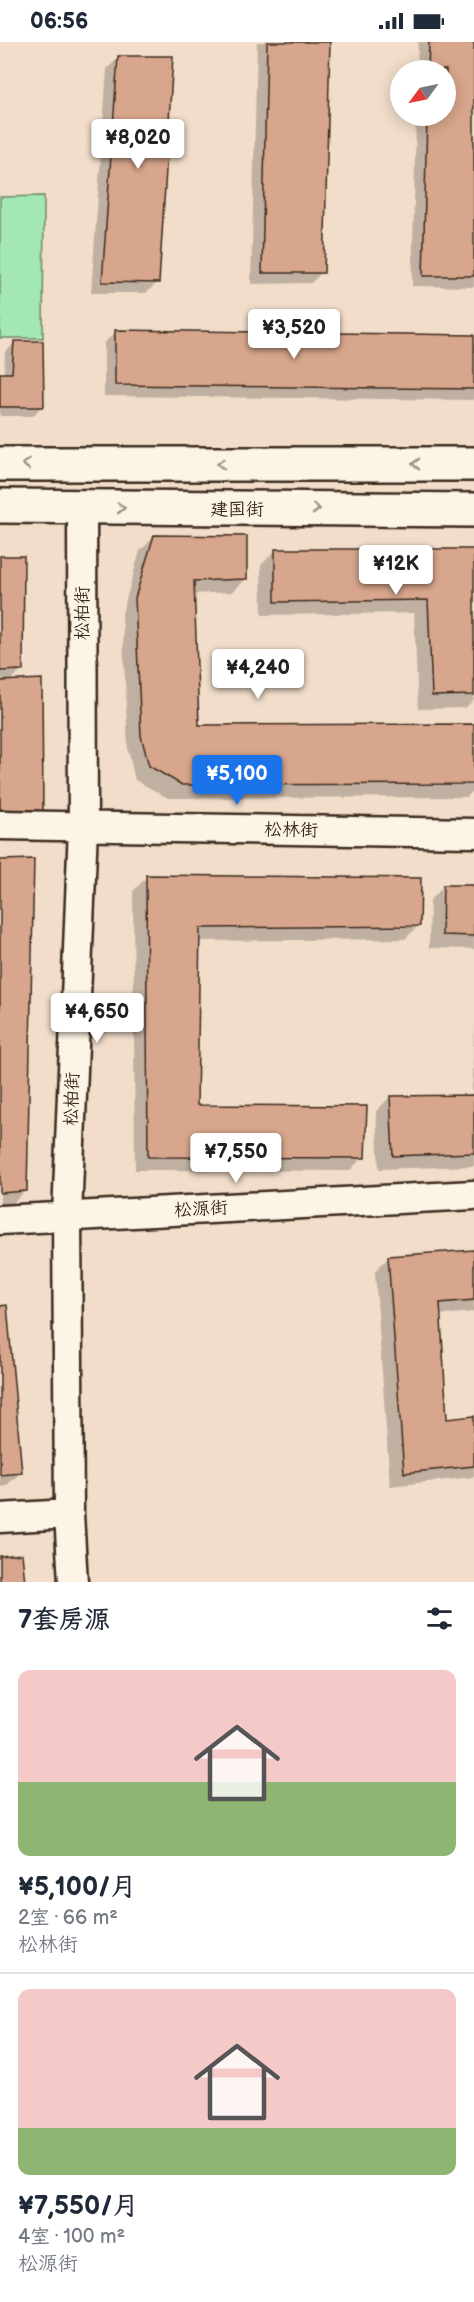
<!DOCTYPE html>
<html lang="zh">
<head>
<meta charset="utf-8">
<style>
	:root { --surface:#fff; --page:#f2f2f3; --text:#1f2937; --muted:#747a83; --line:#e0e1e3; --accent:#1a73e8 }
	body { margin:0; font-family:"Balsamiq Sans","LXGW WenKai TC",sans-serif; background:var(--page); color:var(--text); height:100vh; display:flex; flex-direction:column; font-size:22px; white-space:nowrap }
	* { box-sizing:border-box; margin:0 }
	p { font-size:20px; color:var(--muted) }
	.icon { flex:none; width:33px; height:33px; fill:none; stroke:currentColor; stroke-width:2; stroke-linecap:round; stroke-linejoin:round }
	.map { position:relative; height:1540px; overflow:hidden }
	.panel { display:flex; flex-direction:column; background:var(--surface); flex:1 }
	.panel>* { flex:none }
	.needle { width:39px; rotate:237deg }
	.controls { position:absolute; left:390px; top:18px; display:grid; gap:12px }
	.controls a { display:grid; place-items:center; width:66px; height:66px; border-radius:50%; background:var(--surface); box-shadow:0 3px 15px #0003; font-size:30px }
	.price { position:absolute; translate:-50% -51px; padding:0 14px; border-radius:6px; background:#fff; color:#222; font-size:20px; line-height:39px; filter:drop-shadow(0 2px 3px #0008) }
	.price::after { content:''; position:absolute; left:50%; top:36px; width:18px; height:14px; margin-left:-9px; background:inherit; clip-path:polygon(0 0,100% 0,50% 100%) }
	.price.on { background:var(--accent); color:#fff }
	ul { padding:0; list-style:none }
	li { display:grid; align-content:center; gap:12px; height:318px; padding:0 18px }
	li+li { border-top:2px solid var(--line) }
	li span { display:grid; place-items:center; height:186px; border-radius:12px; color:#555 }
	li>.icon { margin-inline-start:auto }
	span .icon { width:108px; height:108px; fill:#fffc; stroke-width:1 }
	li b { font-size:26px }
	h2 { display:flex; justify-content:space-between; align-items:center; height:72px; padding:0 18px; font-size:26px }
	.status { display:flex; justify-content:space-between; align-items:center; height:42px; padding:0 30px; background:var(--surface); direction:ltr }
	.status svg { height:16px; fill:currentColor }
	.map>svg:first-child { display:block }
	.green { fill:#a2e7b4; stroke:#6e8869; stroke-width:1.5 }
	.shadow { fill:#0003 }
	.building { fill:#d8a68c; stroke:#3b2a1e; stroke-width:1.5 }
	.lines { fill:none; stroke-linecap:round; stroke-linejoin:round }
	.tertiary-casing { stroke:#3b2a1e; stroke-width:33 }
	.primary-casing { stroke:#3b2a1e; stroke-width:38 }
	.tertiary { stroke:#fcf5e5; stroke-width:28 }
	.primary { stroke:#fcf5e5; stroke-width:33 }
	.oneway { stroke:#9c9082 }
	.labels { text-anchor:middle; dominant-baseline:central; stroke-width:6; stroke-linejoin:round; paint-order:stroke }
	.street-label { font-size:18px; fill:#3b2a1e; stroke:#fcf5e5 }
</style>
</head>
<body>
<div class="status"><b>06:56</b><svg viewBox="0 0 49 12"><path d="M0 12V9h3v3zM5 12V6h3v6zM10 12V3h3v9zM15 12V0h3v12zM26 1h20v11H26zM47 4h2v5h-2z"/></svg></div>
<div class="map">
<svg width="474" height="1540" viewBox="0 0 474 1540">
	<rect width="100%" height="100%" fill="#f1ddca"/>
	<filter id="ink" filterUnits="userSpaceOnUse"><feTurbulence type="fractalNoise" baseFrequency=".0167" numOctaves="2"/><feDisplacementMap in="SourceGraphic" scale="12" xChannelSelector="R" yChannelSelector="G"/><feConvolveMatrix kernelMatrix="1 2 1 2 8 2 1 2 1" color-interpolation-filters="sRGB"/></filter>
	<g filter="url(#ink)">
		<!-- green -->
		<path class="green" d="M44 154 43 296H0V155Z"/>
		<!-- shadow -->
		<path class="shadow" d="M257 0H328L322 230 311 241 251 242Z
			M418 0H474V245L412 244 416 74H446V28H417Z
			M119 15 158 240 146 251H91L107 27Z
			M115 290 474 295V358L104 354V301Z
			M15 301 42 364 33 374H0V332H4L5 310Z
			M154 495 246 537 232 550 193 552 198 684 474 683V748L467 755 168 756 135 738 128 708 122 571 140 509Z
			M275 509H474V658L465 666 418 667 414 571 262 573 261 523Z
			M0 516 22 628 9 640 0 788Z
			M0 819 26 1148 12 1162 0 1163Z
			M147 835 419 883 405 897 199 899 195 1064 363 1115 349 1129 135 1128 133 849Z
			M444 844 474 845V907L429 906 430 858Z
			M474 978V1124L379 1127 376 1069 390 1055 472 1054Z
			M474 1209V1270L439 1273 445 1378 474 1375V1435L390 1444 375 1229 389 1215Z
			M0 1265 20 1431 6 1444 0 1445Z"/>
		<!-- building -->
		<path class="building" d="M267 0H330L324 231H262Z
			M429 0H474V234H423L427 74H446V28H428Z
			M118 14H173L159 241 102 240Z
			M115 288 474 293V347L115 343Z
			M14 299H43L44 365H0V331H12Z
			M154 493 247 494V537L194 539 199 683 474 682V742L182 743 149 724 141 694 135 556Z
			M275 507H474V653L432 654 428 558 275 560Z
			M0 514H24L23 628 0 629Z
			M42 637 43 775H0V639Z
			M34 817 27 1149 0 1151V818Z
			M146 833 421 836 420 884 200 886 197 1063 367 1064 365 1116 148 1115Z
			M443 843H474V894L442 893Z
			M474 1053V1111L393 1114 390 1054Z
			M474 1208V1258L440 1261 447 1377 474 1374V1424L404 1431 388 1214Z
			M7 1263 22 1431 0 1433V1264Z
			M22 1512 25 1540H0V1514Z"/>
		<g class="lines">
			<defs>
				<path id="tertiary" d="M0 783 474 791
					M0 1178 474 1153
					M0 1476 69 1472
					M73 1540 69 1472 67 1174 83 785 82 466"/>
				<path id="primary" d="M0 422H474
					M0 464 474 468"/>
			</defs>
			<!-- tertiary casing -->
			<use href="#tertiary" class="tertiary-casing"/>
			<!-- primary casing -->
			<use href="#primary" class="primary-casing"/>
			<!-- tertiary -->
			<use href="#tertiary" class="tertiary"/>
			<!-- primary -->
			<use href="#primary" class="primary"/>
		</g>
		<!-- one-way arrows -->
		<defs><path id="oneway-chevron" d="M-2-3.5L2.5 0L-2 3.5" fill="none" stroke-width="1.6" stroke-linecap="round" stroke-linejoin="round" transform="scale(1.5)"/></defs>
		<g class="oneway">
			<use href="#oneway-chevron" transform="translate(26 422) rotate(-179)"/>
			<use href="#oneway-chevron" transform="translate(221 422) rotate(180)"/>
			<use href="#oneway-chevron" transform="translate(416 422) rotate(180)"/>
			<use href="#oneway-chevron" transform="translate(121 466)"/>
			<use href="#oneway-chevron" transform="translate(316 467)"/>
		</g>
	</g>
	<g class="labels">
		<!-- street labels -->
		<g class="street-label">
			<text x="237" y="467">建国街</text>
			<text transform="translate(82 571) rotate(-90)">松柏街</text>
			<text transform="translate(291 788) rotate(1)">松林街</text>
			<text transform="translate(72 1057) rotate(-88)">松柏街</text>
			<text transform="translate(201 1167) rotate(-3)">松源街</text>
		</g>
	</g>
</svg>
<div class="controls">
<a><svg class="needle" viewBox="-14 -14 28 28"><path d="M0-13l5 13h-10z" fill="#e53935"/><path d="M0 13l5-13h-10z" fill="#747a83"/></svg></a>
</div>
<b class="price" style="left:138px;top:128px">¥8,020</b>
<b class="price" style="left:294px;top:318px">¥3,520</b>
<b class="price" style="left:396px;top:554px">¥12K</b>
<b class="price" style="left:258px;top:658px">¥4,240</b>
<b class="price on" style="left:237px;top:764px">¥5,100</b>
<b class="price" style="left:97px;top:1002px">¥4,650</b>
<b class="price" style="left:236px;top:1142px">¥7,550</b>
</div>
<section class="panel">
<h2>7套房源<svg class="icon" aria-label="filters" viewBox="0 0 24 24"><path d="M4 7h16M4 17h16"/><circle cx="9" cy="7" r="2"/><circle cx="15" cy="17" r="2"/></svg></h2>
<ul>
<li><span style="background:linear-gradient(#f6c9c9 60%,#8fb573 0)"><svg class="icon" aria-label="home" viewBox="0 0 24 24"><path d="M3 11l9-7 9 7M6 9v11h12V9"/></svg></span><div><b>¥5,100/月</b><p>2室 · 66 m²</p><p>松林街</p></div></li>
<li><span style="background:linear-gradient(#f6c9c9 75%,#8fb573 0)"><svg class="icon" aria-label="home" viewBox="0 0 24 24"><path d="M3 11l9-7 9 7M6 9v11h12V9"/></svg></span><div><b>¥7,550/月</b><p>4室 · 100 m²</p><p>松源街</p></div></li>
</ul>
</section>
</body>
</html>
